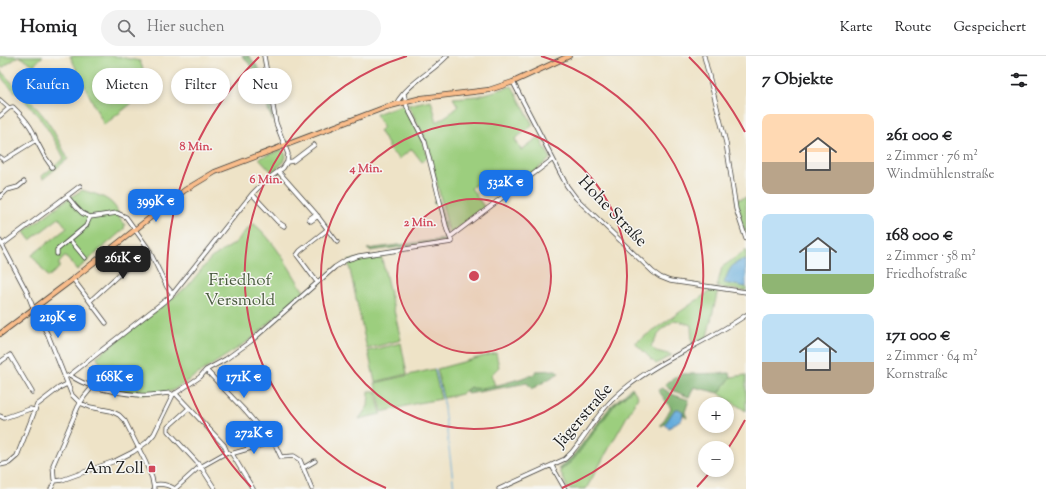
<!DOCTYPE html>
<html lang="de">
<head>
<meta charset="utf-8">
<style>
	:root { --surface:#fff; --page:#f2f2f2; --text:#202124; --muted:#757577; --line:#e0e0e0; --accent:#1a73e8 }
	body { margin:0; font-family:"Sorts Mill Goudy",serif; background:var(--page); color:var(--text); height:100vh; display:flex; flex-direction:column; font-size:15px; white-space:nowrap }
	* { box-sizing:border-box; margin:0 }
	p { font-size:13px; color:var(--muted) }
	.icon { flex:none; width:22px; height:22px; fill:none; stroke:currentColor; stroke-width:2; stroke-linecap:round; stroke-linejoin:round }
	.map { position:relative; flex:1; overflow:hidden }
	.side { display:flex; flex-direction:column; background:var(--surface); width:300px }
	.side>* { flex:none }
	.banner { position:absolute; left:12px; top:12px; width:380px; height:36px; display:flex; gap:8px }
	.tools { position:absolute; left:698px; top:341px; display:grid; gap:8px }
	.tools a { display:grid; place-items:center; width:36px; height:36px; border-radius:50%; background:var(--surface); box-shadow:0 2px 6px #0003; font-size:20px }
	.price { position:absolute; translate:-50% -34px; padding:0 9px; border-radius:8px; background:var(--accent); color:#fff; font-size:13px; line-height:26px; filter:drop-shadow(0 1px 2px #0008) }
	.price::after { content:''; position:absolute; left:50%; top:24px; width:12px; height:9px; margin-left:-6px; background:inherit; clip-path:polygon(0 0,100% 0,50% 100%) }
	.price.active { background:#222; color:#fff }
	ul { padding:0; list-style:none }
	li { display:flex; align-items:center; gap:12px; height:100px; padding:0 16px }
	li span { display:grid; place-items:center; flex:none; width:112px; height:80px; border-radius:8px; color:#555 }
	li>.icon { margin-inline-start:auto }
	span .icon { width:48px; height:48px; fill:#fffc; stroke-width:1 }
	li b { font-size:17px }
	h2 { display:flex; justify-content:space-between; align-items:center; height:48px; padding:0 16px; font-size:17px }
	.tag { padding:0 14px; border-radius:18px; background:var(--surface); box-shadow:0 2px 6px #0003; font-size:14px; line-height:36px }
	.tag.active { background:var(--accent); color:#fff }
	header { display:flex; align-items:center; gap:24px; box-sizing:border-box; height:56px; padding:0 20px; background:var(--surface); border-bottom:1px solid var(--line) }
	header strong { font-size:19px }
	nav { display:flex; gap:22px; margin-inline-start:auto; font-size:14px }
	.search { width:280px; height:36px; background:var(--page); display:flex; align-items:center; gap:10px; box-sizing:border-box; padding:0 14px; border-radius:22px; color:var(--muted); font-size:15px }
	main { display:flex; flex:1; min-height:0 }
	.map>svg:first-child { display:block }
	.green { fill:#9cce7e; stroke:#5c754d }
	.forest { fill:#7db16d; stroke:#4c6644 }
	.water { fill:#65acdc; stroke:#40647c }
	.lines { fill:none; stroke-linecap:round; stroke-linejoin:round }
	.stream { stroke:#65acdc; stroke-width:1 }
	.minor-casing { stroke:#3c3a36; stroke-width:5 }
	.major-casing { stroke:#3c3a36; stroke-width:6 }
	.minor { stroke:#fff; stroke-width:3.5 }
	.major { stroke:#f9bc8a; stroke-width:4.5 }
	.ring { fill:none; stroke:#d1495b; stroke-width:2 }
	.poi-dot { fill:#d1495b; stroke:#f6f6f2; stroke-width:1.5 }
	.labels { text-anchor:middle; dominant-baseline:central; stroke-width:3; stroke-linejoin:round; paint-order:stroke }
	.street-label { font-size:17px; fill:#1c1c1c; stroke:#f6f6f2 }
	.park-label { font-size:17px; fill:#495a3e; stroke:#f6f6f2 }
	.poi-label { font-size:17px; fill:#1c1c1c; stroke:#f6f6f2; text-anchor:end }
	.centre { fill:#d1495b; stroke:#f6f6f2; stroke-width:2 }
	.ring-label { font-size:12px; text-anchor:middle; font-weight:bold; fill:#d1495b; stroke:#f6f6f2; stroke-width:3; stroke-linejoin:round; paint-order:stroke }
</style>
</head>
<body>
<header>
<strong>Homiq</strong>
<div class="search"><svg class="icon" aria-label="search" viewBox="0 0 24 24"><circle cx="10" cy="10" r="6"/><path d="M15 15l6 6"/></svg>Hier suchen</div>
<nav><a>Karte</a><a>Route</a><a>Gespeichert</a></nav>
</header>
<main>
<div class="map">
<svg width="746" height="433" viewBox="0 0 746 433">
	<rect width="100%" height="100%" fill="#f6f6f2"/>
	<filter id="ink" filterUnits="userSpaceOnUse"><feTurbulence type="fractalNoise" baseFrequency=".025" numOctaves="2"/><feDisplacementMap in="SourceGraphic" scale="8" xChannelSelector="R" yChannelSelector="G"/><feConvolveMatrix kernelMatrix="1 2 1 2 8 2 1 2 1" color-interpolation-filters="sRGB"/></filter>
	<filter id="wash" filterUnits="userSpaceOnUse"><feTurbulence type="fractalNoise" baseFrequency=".012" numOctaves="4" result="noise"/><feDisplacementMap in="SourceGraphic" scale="16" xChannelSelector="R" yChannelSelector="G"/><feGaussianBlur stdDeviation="0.9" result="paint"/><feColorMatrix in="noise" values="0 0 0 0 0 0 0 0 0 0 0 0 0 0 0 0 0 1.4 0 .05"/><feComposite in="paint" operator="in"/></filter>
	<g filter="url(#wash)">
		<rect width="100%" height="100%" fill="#eee3c7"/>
		<!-- green -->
		<path class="green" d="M0 0H43L34 9 19 0 2 12 0 10Z
			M70 0H115L140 5 150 33 104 69Z
			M0 14C13 29 28 41 41 57 52 70 60 87 68 103L43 123 42 120 64 102C52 78 39 58 20 40 12 32 0 25 0 14Z
			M512 30 533 69 515 83 521 94 539 81 550 101 549 104 505 138 490 118 471 132 485 152 452 177 449 176 428 90 423 78 408 49 431 44 437 66 449 58 458 50 453 42 478 40Z
			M402 49 405 50 421 79 428 101 422 106 412 93 399 103 388 92V88L379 75 383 71 376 58Z
			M281 94 284 96 286 100 284 106 272 116 259 102Z
			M82 134C94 138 108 140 116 152 120 159 117 161 125 168L124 173 77 214 65 200 59 207V212L48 221 32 199 67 172 59 162 30 184 24 176 66 144Z
			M746 141V178L741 167 736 144Z
			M253 167C275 185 289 212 304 236L250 284 172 335 143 338 121 335 96 301 187 231 211 202 234 188Z
			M746 194V204L739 205 725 227 746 231V235L717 231 722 211Z
			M381 199 401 284 367 293 348 205Z
			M713 233 718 234 707 281 692 287 691 269 675 264 662 273 651 290 656 295 672 299 656 308 635 287Z
			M401 287 407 318 375 326 368 295Z
			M496 297 499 311 491 319 495 329 474 334 470 331 461 338 443 342 437 313Z
			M434 313 441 343 418 347 382 356 375 327Z
			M746 319V355L721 339 719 337 731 321Z
			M633 333 638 341 586 433H568L560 415 573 404 616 347Z
			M369 335H375L381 358 359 363 368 350Z"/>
		<!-- forest -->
		<path class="forest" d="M242 0H249L261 15 265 16 273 65 268 54 262 22Z
			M438 144 449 185 370 195 367 193 445 183 438 152 433 146Z
			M556 314 559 317 532 333 527 327 468 338 466 335 470 331C480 337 520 322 533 319L536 315Z
			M730 317 731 321 719 337 694 331 689 341 669 333 665 328 681 318Z
			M632 331 633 333 616 347 573 404 560 414 559 412 572 401 610 351Z
			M662 332 674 339 689 344 685 356 687 362 683 359V356L675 353 665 368 661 370V369L671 352 658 334Z"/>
		<!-- water -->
		<path class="water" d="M746 204V231L724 227C729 214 731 206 746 204Z
			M675 353H679L683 356 682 363C676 366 674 370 668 372L665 368Z"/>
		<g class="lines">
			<!-- stream -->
			<path class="stream" d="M435 313 443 344 454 433"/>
		</g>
	</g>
	<g filter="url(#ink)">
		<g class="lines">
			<defs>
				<path id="minor" d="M704 0 726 87 736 153 746 183
					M513 26 567 130 576 142 653 216 660 221 670 225 746 236
					M0 44 9 52
					M396 48C408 27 431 17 447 0
					M0 60 9 52 13 51C22 60 33 71 36 84L4 104 0 101
					M36 84 45 101 52 111
					M287 106 293 105 314 89
					M278 115 316 158 337 186
					M252 138 278 166 284 170
					M67 140 76 151 82 157 90 161 117 157 126 161 148 192 167 231 173 238
					M0 141 7 134 18 131 24 126
					M316 158 309 163 311 165 318 160
					M450 181 553 103
					M70 184 85 202
					M0 185 27 236 34 254 48 279 72 339 80 347 90 351 111 355 119 359 125 365 145 405 152 422 154 433
					M2 189 80 130
					M57 198V194L86 170 90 161
					M73 223 106 267
					M317 226 297 199 300 195 328 173
					M90 245 123 215 150 195
					M0 306 10 299 32 336
					M206 314 246 356 270 384
					M70 319C86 332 118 337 139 339 149 340 159 338 170 337L173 339
					M65 321 70 319 171 240 252 138 265 125 283 112 287 106 288 98 276 67 264 0
					M175 337 224 389 227 396 232 398 253 433
					M189 352 168 371V375L201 411 215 433
					M0 360 4 362 30 353 34 354
					M232 398 234 397 262 389 270 384 274 386 281 401 294 400 300 404 312 433
					M0 409 9 407 17 400 37 349 59 332 67 328
					M552 410 565 433
					M303 412 315 405
					M55 425 62 424 115 405 133 396 147 386 154 378 173 339 200 321 206 314 226 303 251 285 335 211 346 204 359 200 452 186 447 174 425 86 407 51 404 38
					M154 429C162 427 168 429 175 433
					M51 433 55 425 54 423 53 409 60 393 78 351 84 341 93 330
					M175 433 197 413 227 396
					M499 433 565 403 572 396C586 379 597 358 614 342 652 306 703 289 746 259"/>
				<path id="major" d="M0 278 73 223 185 134 215 116 386 51 422 42 489 34 513 26 569 0"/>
			</defs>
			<!-- minor casing -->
			<use href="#minor" class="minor-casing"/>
			<!-- major casing -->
			<use href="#major" class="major-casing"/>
			<!-- minor -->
			<use href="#minor" class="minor"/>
			<!-- major -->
			<use href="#major" class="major"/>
		</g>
	</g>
	<!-- distance rings -->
	<circle cx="474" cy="220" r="77" fill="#d1495b" fill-opacity=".12"/>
	<g class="ring">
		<circle cx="474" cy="220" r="77"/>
		<circle cx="474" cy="220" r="153"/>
		<path d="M386 432A230 230 0 0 1 407 0M541 0A230 230 0 0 1 562 432"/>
		<path d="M745 364A307 307 0 0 1 727 394M711 415A307 307 0 0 1 697 431M251 431A307 307 0 0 1 259 1M689 1A307 307 0 0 1 745 76"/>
	</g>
	<!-- markers -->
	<rect class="poi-dot" x="148" y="409" width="8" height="8" rx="2"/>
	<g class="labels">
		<!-- street labels -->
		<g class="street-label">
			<text transform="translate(612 156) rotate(46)">Hohe Straße</text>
			<text transform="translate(584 360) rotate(-49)">Jägerstraße</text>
		</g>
		<!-- park labels -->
		<g class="park-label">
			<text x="240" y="225">Friedhof<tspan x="240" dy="20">Versmold</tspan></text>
		</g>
		<!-- poi labels -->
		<g class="poi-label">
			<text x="144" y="413">Am Zoll</text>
		</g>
	</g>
	<circle cx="474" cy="220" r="6" class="centre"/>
	<g class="ring-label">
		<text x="196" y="94">8 Min.</text>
		<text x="366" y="116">4 Min.</text>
		<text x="266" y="127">6 Min.</text>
		<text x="420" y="170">2 Min.</text>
	</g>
</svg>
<div class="tools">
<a>+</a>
<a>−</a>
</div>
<b class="price" style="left:506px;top:148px">532K €</b>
<b class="price" style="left:156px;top:167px">399K €</b>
<b class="price active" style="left:123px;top:224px">261K €</b>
<b class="price" style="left:58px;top:283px">219K €</b>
<b class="price" style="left:115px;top:343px">168K €</b>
<b class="price" style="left:244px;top:343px">171K €</b>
<b class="price" style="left:254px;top:399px">272K €</b>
<div class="banner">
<a class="tag active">Kaufen</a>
<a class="tag">Mieten</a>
<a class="tag">Filter</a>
<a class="tag">Neu</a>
</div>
</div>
<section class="side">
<h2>7 Objekte<svg class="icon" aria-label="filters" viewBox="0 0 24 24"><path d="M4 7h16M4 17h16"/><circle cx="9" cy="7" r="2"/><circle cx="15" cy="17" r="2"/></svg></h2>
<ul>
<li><span style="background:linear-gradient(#ffd9b3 60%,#b9a48a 0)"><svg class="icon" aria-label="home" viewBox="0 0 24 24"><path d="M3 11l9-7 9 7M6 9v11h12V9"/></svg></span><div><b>261 000 €</b><p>2 Zimmer · 76 m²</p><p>Windmühlenstraße</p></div></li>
<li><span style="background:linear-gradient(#bfe0f5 75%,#8fb573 0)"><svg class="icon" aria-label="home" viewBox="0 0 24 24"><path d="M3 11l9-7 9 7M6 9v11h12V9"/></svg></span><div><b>168 000 €</b><p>2 Zimmer · 58 m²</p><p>Friedhofstraße</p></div></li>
<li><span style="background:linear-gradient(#bfe0f5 60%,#b9a48a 0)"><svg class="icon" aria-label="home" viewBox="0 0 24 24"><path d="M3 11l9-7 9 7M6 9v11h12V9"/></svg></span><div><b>171 000 €</b><p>2 Zimmer · 64 m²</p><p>Kornstraße</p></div></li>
</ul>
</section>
</main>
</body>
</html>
